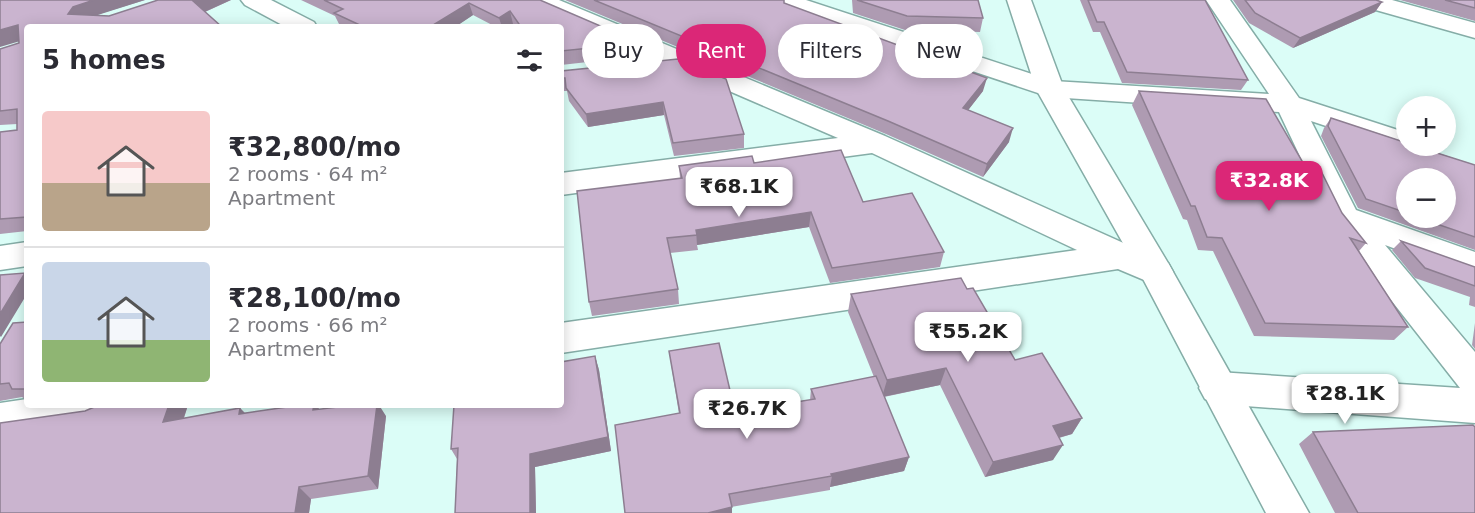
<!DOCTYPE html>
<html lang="en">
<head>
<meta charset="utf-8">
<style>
	:root { --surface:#fff; --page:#f7f7f7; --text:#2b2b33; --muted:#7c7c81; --line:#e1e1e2; --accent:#db2777 }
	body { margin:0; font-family:"DejaVu Sans",sans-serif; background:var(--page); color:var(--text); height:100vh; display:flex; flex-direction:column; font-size:22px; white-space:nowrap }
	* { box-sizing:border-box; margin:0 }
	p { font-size:20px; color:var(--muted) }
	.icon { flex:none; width:33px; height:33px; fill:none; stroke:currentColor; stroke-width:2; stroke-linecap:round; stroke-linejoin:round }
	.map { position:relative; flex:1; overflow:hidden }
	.panel { position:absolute; left:24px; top:24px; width:540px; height:384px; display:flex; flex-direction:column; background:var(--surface); border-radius:6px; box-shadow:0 3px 15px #0003 }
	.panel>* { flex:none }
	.hud { position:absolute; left:582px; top:24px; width:570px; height:54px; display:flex; gap:12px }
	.buttons { position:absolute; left:1396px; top:96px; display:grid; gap:12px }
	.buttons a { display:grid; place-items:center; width:60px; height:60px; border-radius:50%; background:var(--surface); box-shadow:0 3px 15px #0003; font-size:30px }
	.price { position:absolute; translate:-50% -51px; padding:0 14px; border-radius:12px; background:#fff; color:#222; font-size:20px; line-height:39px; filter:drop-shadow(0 2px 3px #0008) }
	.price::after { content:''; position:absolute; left:50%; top:36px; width:18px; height:14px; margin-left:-9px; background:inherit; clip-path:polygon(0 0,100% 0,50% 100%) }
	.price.selected { background:var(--accent); color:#fff }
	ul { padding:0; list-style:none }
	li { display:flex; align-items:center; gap:18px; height:150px; padding:0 18px }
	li+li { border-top:2px solid var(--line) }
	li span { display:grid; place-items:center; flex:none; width:168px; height:120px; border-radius:6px; color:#555 }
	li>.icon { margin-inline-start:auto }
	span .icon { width:72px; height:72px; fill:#fffc; stroke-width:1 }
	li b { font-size:26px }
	h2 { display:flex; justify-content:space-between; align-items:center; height:72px; padding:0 18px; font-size:26px }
	.pill { padding:0 21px; border-radius:27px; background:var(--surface); box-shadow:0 3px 15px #0003; font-size:21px; line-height:54px }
	.pill.selected { background:var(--accent); color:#fff }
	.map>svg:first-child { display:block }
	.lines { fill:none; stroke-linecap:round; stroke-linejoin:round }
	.minor-casing { stroke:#85ada7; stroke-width:3 }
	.tertiary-casing { stroke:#85ada7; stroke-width:3 }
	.minor { fill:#fff; fill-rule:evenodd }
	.tertiary { fill:#fff; fill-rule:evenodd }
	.wall { fill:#ae9bb2; fill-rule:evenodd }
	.shaded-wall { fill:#8d7e91 }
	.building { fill:#cab4cf; stroke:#8d7e91; stroke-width:1.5 }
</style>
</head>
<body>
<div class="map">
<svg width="1475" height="513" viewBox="0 0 1475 513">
	<rect width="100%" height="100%" fill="#dbfdf7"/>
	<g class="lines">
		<defs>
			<path id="minor" d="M241 0H271L314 22 317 27H286L245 5Z
				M526 0H559L885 136 1168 263 1173 272 1168 281 1156 285 1118 269 561 353V323L1077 250 872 153 561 195V173L838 138 530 5Z
				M770 0H806L1053 81 1269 94 1206 0H1230L1299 98 1407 133V146H1420L1417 150 1407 153 1311 121 1356 210 1475 252V278L1385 245 1475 352V423L1218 404 1205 399 1199 388 1205 377 1218 372 1460 388 1333 226 1279 112 1050 97 774 5Z
				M1354 0H1392L1475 23V38L1358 5Z
				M27 242V266L0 270V246Z
				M27 399V405H119L114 417 100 422 0 437V403Z"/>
			<path id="tertiary" d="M1007 0H1031L1064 89 1168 263 1309 513H1266L1142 277 1036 89Z"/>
		</defs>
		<!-- minor casing -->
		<use href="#minor" class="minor-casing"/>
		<!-- tertiary casing -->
		<use href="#tertiary" class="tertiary-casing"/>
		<!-- minor -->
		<use href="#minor" class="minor"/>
		<!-- tertiary -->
		<use href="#tertiary" class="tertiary"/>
	</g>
	<!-- wall -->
	<path class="wall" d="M0 0H145L96 15 109 16 158 0H231L205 12 27 27V231L0 234V132L17 130V124L0 125V49L19 43Z
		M301 0H540L640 43 641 56 561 65V27H515L513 24 509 27H496L473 15 455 27H342L340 26 335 16Z
		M565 0H784V3L983 91 968 110 1009 142 983 177 886 134Z
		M852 0H978L983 18 980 32 905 30 853 13Z
		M1080 0H1205L1248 80 1241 90 1122 83 1100 32H1093Z
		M1233 0H1376L1382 2 1375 12 1293 48 1249 23Z
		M1400 0H1475V21Z
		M678 59 744 134V148L674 156 664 115 588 127 569 101 567 91H562L561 90V78Z
		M1139 91 1310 175 1318 165 1342 213 1366 243 1359 251 1408 327 1394 340 1254 336 1213 251 1198 250 1187 220 1183 219 1132 105Z
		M1331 118 1475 165V250L1358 208 1321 136 1324 128ZM1407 178 1446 218H1407Z
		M754 163 863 202 944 252 940 267 830 283 809 227 697 245 698 250 670 253 678 289 679 304 592 316 589 302 680 178 679 166Z
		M1401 241 1475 267V307L1469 305 1470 297 1415 278 1392 250Z
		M967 289 1015 360 1082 418 1072 434 1059 438 1053 460 985 477 940 385 884 397 909 457 904 471 830 487V490L731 507 732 513H625L679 414 669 351 735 412 810 400 811 389 874 377 848 312 851 294Z
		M27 322V401L22 397 0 401V344Z
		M1475 323V349L1472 345Z
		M595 356 599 370 611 451 535 467 536 513H455L457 459 451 449 561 405Z
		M188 405 184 418 240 408 245 413 301 405H316L319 409 386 416 378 489 311 499 309 513H0Z
		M1313 432 1475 513H1335L1299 444Z"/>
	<!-- shaded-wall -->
	<path class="shaded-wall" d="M94 0H145L82 20 68 14 73 7Z
		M195 0H231L200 14 193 1Z
		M1382 2 1375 12 1293 48 1300 38Z
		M469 3 473 15 455 27H430Z
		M510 11 513 24 509 27H502L499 18Z
		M18 25 27 39 0 47V30Z
		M987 78 983 91 959 122 963 108Z
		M663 102 664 115 588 127 586 114Z
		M1013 128 1009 142 983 177 987 164Z
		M811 212 809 227 697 245 696 230Z
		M25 273 27 275V294L1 337 0 336V314Z
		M595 356 599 370 611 451 535 467 536 513H530V454Z
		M946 368 940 385 882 397 887 380Z
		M169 405H188L178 435 163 422Z
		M314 405H316L325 417 313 410Z
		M377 405H379L386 416 378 489 368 476Z
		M240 408 252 421 239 414Z
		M1082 418 1072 434 1043 442 1053 426Z
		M1063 445 1053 460 985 477 993 462Z
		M909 457 904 471 830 487 832 476 831 474Z
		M299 487 311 499 309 513H295Z
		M732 507V513H708Z"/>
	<!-- building -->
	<path class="building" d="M0 0H94L73 7 68 14 109 16 158 0H195L193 1 222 27H27V217L0 219V132L17 130V109L0 111V49L19 43 18 25 0 30Z
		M324 0H540L640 43 561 51V27H521L510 11 499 18 469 3 430 27H364L334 13 343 9Z
		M594 0H784V3L987 78 963 108 1013 128 987 164 888 121Z
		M857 0H978L983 18 907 16Z
		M1088 0H1205L1248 80 1127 72 1104 22H1097Z
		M1245 0H1376L1382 2 1300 38 1255 13Z
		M1445 0H1475V8Z
		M678 59 726 79 744 134 673 143 663 102 586 114 566 88 565 78H561V71Z
		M1139 91 1266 99 1313 180 1318 165 1342 213 1366 243 1350 238 1408 327 1265 323 1222 238 1207 237 1195 206H1191Z
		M1331 118 1407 143V146H1415L1475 165V237L1419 218H1446V178H1407V213L1366 199 1328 126Z
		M841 150 863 202 912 193 944 252 832 268 811 212 696 230 697 235 667 238 678 289 589 302 577 191 682 178 679 166 752 156 754 163Z
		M1401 241 1475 267V286L1425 268Z
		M25 273 0 314V275Z
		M961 278 967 289 973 288 1015 360 1042 353 1082 418 1053 426 1063 445 993 462 946 368 887 380 851 294Z
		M27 322V389H12L9 383 0 384V344L13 323Z
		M719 343 735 412 815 399 811 389 876 376 909 457 831 474 832 476 729 494 732 507 708 513H625L615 425 680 413 669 351Z
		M595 356 608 437 530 454V513H455L458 448 451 449 454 405H561V362Z
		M99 405H169L163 422 240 408 239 414 301 405H314L313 410 355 405H377L368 476 299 487 295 513H0V423L85 411Z
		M1473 425 1475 427V513H1358L1313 432Z"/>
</svg>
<div class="buttons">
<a>+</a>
<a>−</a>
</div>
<b class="price selected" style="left:1269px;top:212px">₹32.8K</b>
<b class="price" style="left:739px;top:218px">₹68.1K</b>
<b class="price" style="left:968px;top:363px">₹55.2K</b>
<b class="price" style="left:1345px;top:425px">₹28.1K</b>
<b class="price" style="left:747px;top:440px">₹26.7K</b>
<div class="hud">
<a class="pill">Buy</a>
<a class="pill selected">Rent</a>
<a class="pill">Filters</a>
<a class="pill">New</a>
</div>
<section class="panel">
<h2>5 homes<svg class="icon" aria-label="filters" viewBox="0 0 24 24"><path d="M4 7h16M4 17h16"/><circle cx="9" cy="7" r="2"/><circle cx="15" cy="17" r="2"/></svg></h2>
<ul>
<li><span style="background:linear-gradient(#f6c9c9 60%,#b9a48a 0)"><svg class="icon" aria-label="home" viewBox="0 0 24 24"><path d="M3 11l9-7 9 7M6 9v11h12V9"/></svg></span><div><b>₹32,800/mo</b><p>2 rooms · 64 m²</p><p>Apartment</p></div></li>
<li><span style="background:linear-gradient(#c9d6e8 65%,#8fb573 0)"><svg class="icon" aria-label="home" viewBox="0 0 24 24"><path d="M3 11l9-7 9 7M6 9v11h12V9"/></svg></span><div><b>₹28,100/mo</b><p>2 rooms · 66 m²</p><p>Apartment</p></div></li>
</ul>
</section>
</div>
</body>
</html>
